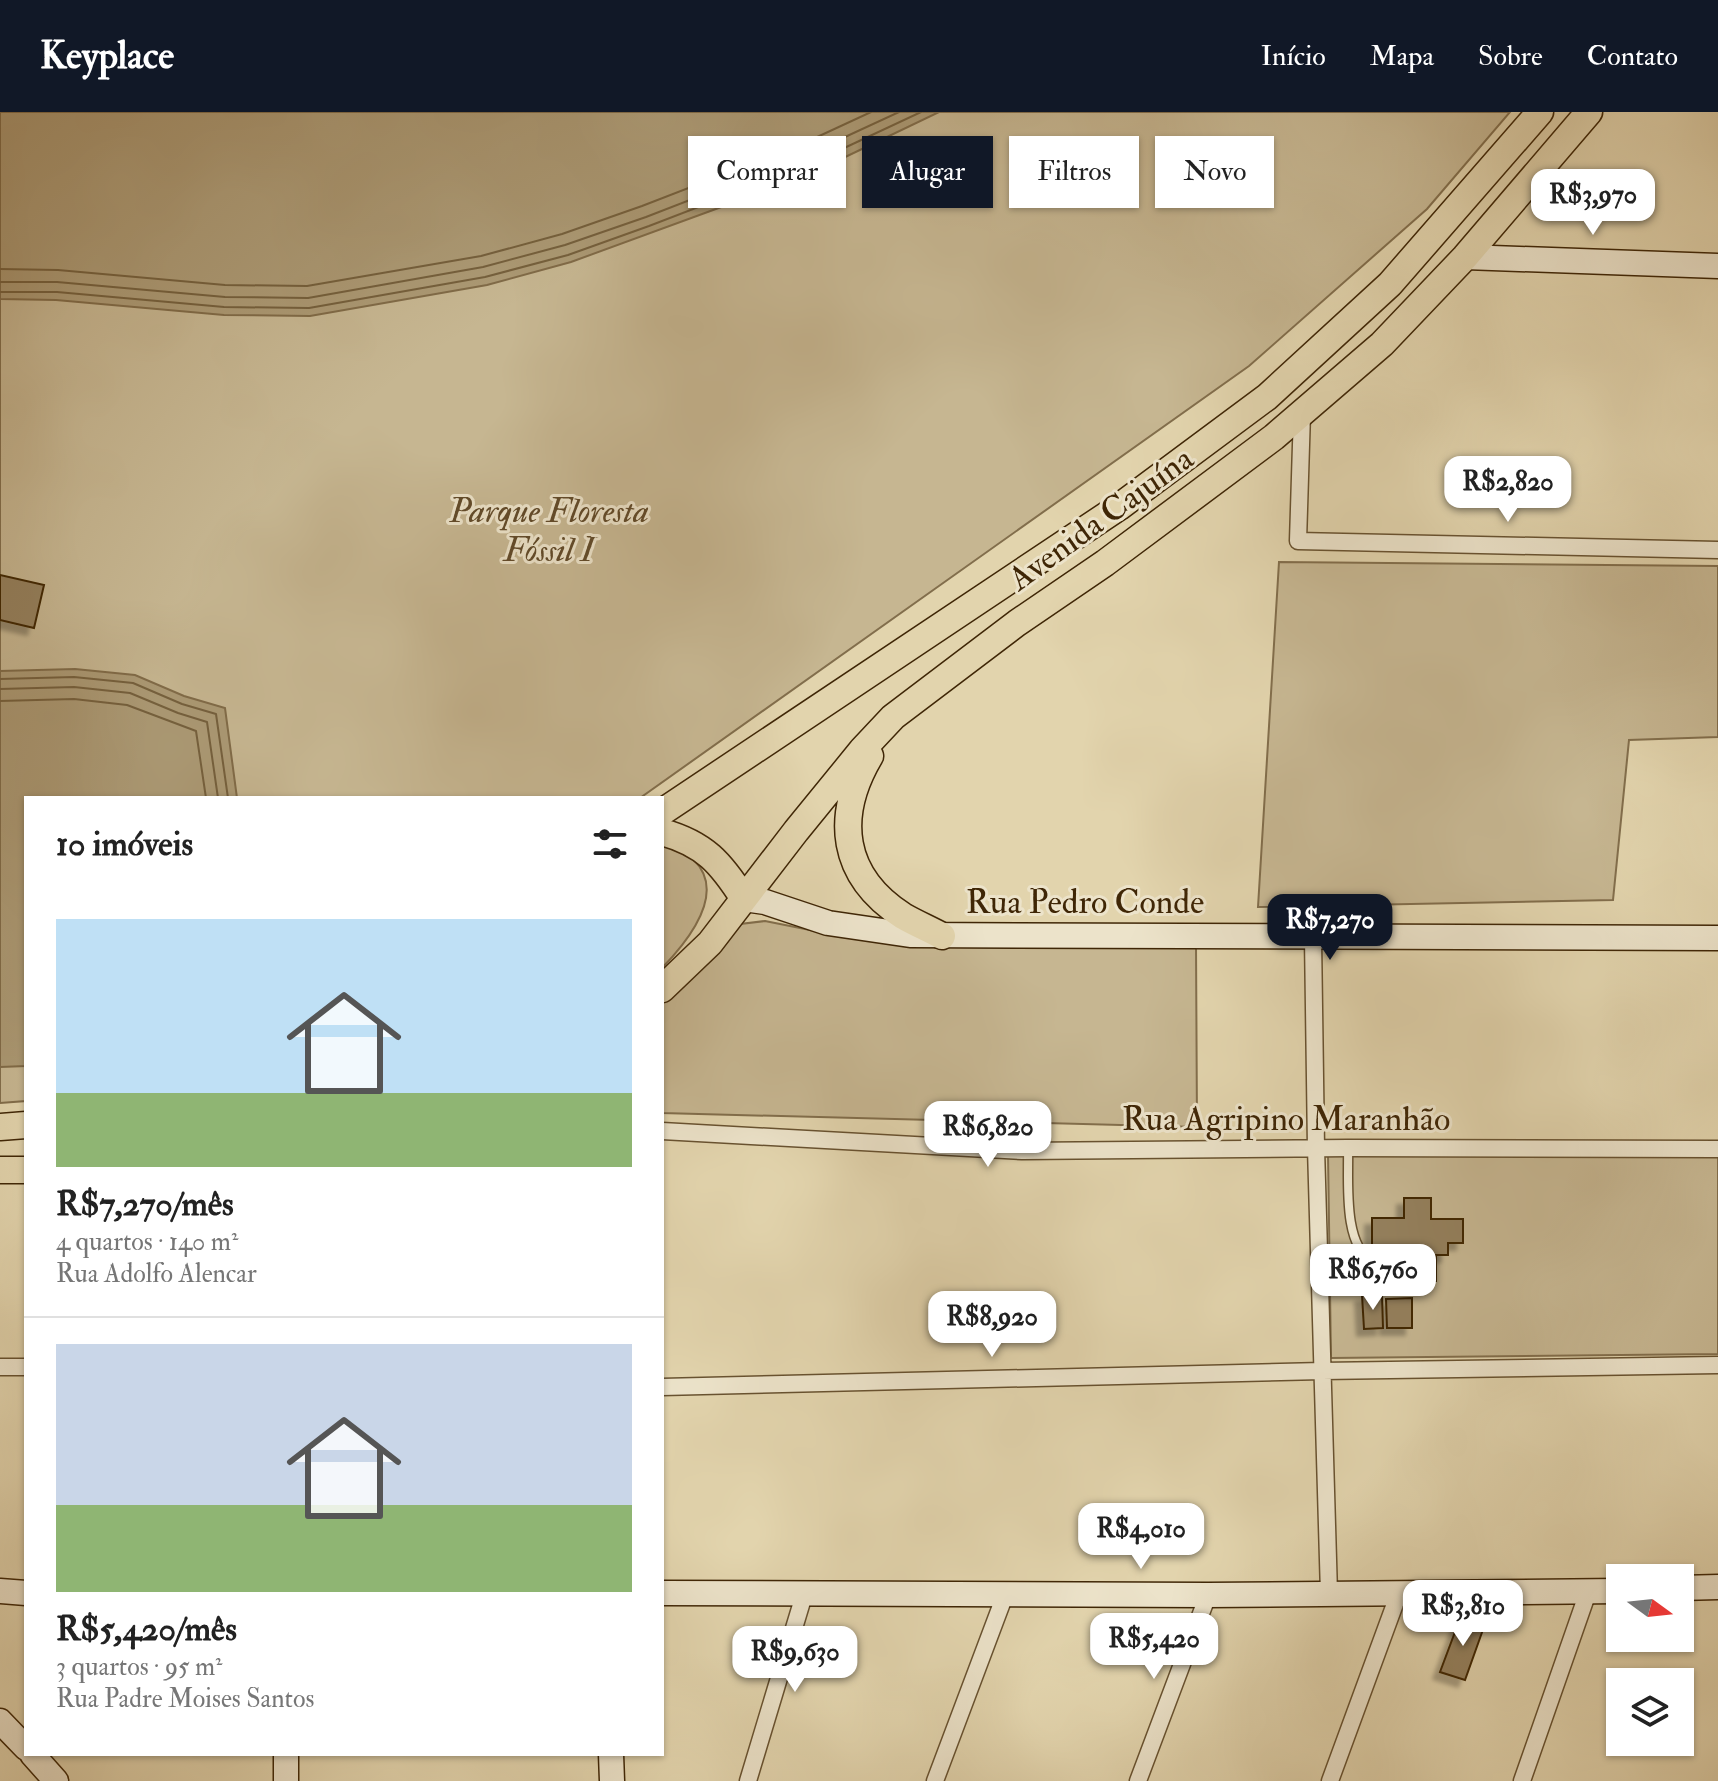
<!DOCTYPE html>
<html lang="pt">
<head>
<meta charset="utf-8">
<style>
	:root { --surface:#fff; --page:#f2f2f2; --text:#222; --muted:#767676; --line:#e0e0e0; --accent:#111827 }
	body { margin:0; font-family:"IM FELL Double Pica",serif; background:var(--page); color:var(--text); height:100vh; display:flex; flex-direction:column; font-size:30px; white-space:nowrap }
	* { box-sizing:border-box; margin:0 }
	p { font-size:26px; color:var(--muted) }
	.icon { flex:none; width:44px; height:44px; fill:none; stroke:currentColor; stroke-width:2; stroke-linecap:round; stroke-linejoin:round }
	.map { position:relative; flex:1; overflow:hidden }
	.sheet { position:absolute; left:24px; top:684px; width:640px; height:960px; display:flex; flex-direction:column; background:var(--surface); border-radius:0px; box-shadow:0 2px 6px #0004 }
	.sheet>* { flex:none }
	.hud { position:absolute; left:688px; top:24px; width:760px; height:72px; display:flex; gap:16px }
	.needle { width:52px; rotate:105deg }
	.tools { position:absolute; left:1606px; top:1452px; display:grid; gap:16px }
	.tools a { display:grid; place-items:center; width:88px; height:88px; border-radius:0px; background:var(--surface); box-shadow:0 2px 6px #0004; font-size:40px }
	.price { position:absolute; translate:-50% -68px; padding:0 18px; border-radius:16px; background:#fff; color:#222; font-size:26px; line-height:52px; filter:drop-shadow(0 2px 4px #0008) }
	.price::after { content:''; position:absolute; left:50%; top:48px; width:24px; height:18px; margin-left:-12px; background:inherit; clip-path:polygon(0 0,100% 0,50% 100%) }
	.price.selected { background:var(--accent); color:#fff }
	ul { padding:0; list-style:none }
	li { display:grid; align-content:center; gap:16px; height:424px; padding:0 32px }
	li+li { border-top:2px solid var(--line) }
	li span { display:grid; place-items:center; height:248px; border-radius:0px; color:#555 }
	li>.icon { margin-inline-start:auto }
	span .icon { width:144px; height:144px; fill:#fffc; stroke-width:1 }
	li b { font-size:34px }
	h2 { display:flex; justify-content:space-between; align-items:center; height:96px; padding:0 32px; font-size:34px }
	.chip { padding:0 28px; border-radius:0px; background:var(--surface); box-shadow:0 2px 6px #0004; font-size:28px; line-height:72px }
	.chip.selected { background:var(--accent); color:#fff }
	header { display:flex; align-items:center; gap:48px; box-sizing:border-box; height:112px; padding:0 40px; background:var(--accent); color:#fff }
	header strong { font-size:38px }
	nav { display:flex; gap:44px; margin-inline-start:auto; font-size:28px }
	.map>svg:first-child { display:block }
	.green { fill:#c6b691; stroke:#826e4c; stroke-width:2 }
	.water { fill:#ab9974; stroke:#806b48; stroke-width:2 }
	.lines { fill:none; stroke-linecap:round; stroke-linejoin:round }
	.shore { stroke:#75603d; stroke-width:2 }
	.building { fill:#94805d; stroke:#3f2606; stroke-width:2; filter:url(#shadow) }
	.lane-casing { stroke:#685230; stroke-width:11 }
	.street-casing { stroke:#685230; stroke-width:19 }
	.secondary-casing { stroke:#3f2606; stroke-width:27 }
	.primary-casing { stroke:#3f2606; stroke-width:29 }
	.lane { stroke:#ece3ca; stroke-width:8 }
	.street { stroke:#ece3ca; stroke-width:16 }
	.secondary { stroke:#ece3ca; stroke-width:24 }
	.primary { stroke:#e2d4ad; stroke-width:26 }
	.labels { text-anchor:middle; dominant-baseline:central; stroke-width:6; stroke-linejoin:round; paint-order:stroke }
	.park-label { font-size:34px; font-style:italic; fill:#614a29; stroke:#ece3ca }
	.street-label { font-size:34px; fill:#3f2606; stroke:#ece3ca }
</style>
</head>
<body>
<header>
<strong>Keyplace</strong>
<nav><a>Início</a><a>Mapa</a><a>Sobre</a><a>Contato</a></nav>
</header>
<div class="map">
<svg width="1718" height="1669" viewBox="0 0 1718 1669">
	<defs>
		<filter id="shadow"><feDropShadow dx="-7" dy="7" stdDeviation="2" flood-color="#0004"/></filter>
	</defs>
	<rect width="100%" height="100%" fill="#e2d4ad"/>
	<filter id="stains"><feTurbulence type="fractalNoise" baseFrequency=".0025" numOctaves="4"/><feColorMatrix values="0 0 0 0 .2 0 0 0 0 .09 0 0 0 0 .02 0 0 0 .5 -.17"/></filter>
	<radialGradient id="worn" r=".72"><stop offset=".6" stop-color="#630" stop-opacity="0"/><stop offset="1" stop-color="#630" stop-opacity=".3"/></radialGradient>
	<!-- green -->
	<path class="green" d="M929 0H1510L1427 97 1249 254 640 686H26V989L0 991V179Z
		M1279 450 1718 454V625L1629 628 1613 788 1258 795Z
		M662 728C672 734 686 739 694 748 728 782 686 831 662 856Z
		M765 809 835 823 1196 832 1197 1015 662 1001V889L732 813Z
		M1328 1042 1718 1043V1242L1331 1246Z"/>
	<!-- water -->
	<path class="water" d="M0 0H939L814 60 735 90 571 150 487 173 310 204 224 203 56 188 0 187Z
		M75 557 135 563 184 584 225 596 237 686H26V954L0 955V559Z"/>
	<g class="lines">
		<!-- shore -->
		<path class="shore" d="M0 157 58 158 225 173 307 174 481 144 562 122 642 94 802 32 871 0
			M0 170H57L225 185 308 186 483 155 565 133 646 105 806 43 899 0
			M0 180H57L224 195 309 196 485 165 568 143 649 114 810 52 921 0
			M0 567 74 565 133 571 182 592 216 602 228 686
			M0 577 74 575 130 581 178 601 207 610 218 686
			M0 589 74 587 127 593 196 619 206 686"/>
	</g>
	<!-- building -->
	<path class="building" d="M0 463 44 473 34 516 0 508Z
		M1404 1086H1431V1107H1463V1131H1448V1143H1436V1169L1408 1168V1136H1372V1106H1404Z
		M1362 1183H1382L1383 1216 1364 1217Z
		M1412 1186V1216H1387L1386 1187Z
		M1461 1504 1485 1512 1465 1568 1440 1560Z"/>
	<g class="lines">
		<defs>
			<path id="lane" d="M1348 1037C1349 1066 1342 1135 1373 1149"/>
			<path id="street" d="M1302 301 1298 429 1718 438
				M1313 826 1316 1036 1329 1482
				M662 1019 1022 1039 1348 1036 1718 1037
				M0 1255H26
				M662 1275 1322 1259 1718 1253
				M748 1669 804 1483
				M935 1669 1005 1483
				M1138 1669 1208 1483
				M1330 1669 1399 1481
				M1522 1669 1588 1480"/>
			<path id="secondary" d="M1465 145 1718 154
				M744 787 765 790 828 811 910 823 1718 826
				M1680 1476 1718 1475
				M0 1479 26 1481
				M662 1481 1208 1483 1620 1479
				M0 1609 26 1636
				M32 1642 56 1669
				M611 1642 612 1669
				M286 1669V1642"/>
			<path id="primary" d="M870 644C834 705 841 764 903 804 915 811 929 817 942 824
				M662 700 1119 395 1267 285 1390 172 1540 0
				M662 720C705 732 721 751 744 787
				M662 877 710 831 796 719 862 638 893 605 1017 511 1105 451 1274 325 1382 232 1465 145 1589 0
				M0 1015 26 1013
				M0 1058H26"/>
		</defs>
		<!-- lane casing -->
		<use href="#lane" class="lane-casing"/>
		<!-- street casing -->
		<use href="#street" class="street-casing"/>
		<!-- secondary casing -->
		<use href="#secondary" class="secondary-casing"/>
		<!-- primary casing -->
		<use href="#primary" class="primary-casing"/>
		<!-- lane -->
		<use href="#lane" class="lane"/>
		<!-- street -->
		<use href="#street" class="street"/>
		<!-- secondary -->
		<use href="#secondary" class="secondary"/>
		<!-- primary -->
		<use href="#primary" class="primary"/>
	</g>
	<g class="labels">
		<!-- park labels -->
		<g class="park-label">
			<text x="549" y="399">Parque Floresta<tspan x="549" dy="39">Fóssil I</tspan></text>
		</g>
		<!-- street labels -->
		<g class="street-label">
			<text transform="translate(1101 407) rotate(-36)">Avenida Cajuína</text>
			<text x="1085" y="790">Rua Pedro Conde</text>
			<text x="1286" y="1007">Rua Agripino Maranhão</text>
		</g>
	</g>
	<rect width="100%" height="100%" filter="url(#stains)"/>
	<rect width="100%" height="100%" fill="url(#worn)"/>
</svg>
<div class="tools">
<a><svg class="needle" viewBox="-14 -14 28 28"><path d="M0-13l5 13h-10z" fill="#e53935"/><path d="M0 13l5-13h-10z" fill="#767676"/></svg></a>
<a><svg class="icon" aria-label="layers" viewBox="0 0 24 24"><path d="M12 4l9 5-9 5-9-5zM3 14l9 5 9-5"/></svg></a>
</div>
<b class="price" style="left:1593px;top:125px">R$3,970</b>
<b class="price" style="left:1508px;top:412px">R$2,820</b>
<b class="price selected" style="left:1330px;top:850px">R$7,270</b>
<b class="price" style="left:988px;top:1057px">R$6,820</b>
<b class="price" style="left:1373px;top:1200px">R$6,760</b>
<b class="price" style="left:992px;top:1247px">R$8,920</b>
<b class="price" style="left:1141px;top:1459px">R$4,010</b>
<b class="price" style="left:1463px;top:1536px">R$3,810</b>
<b class="price" style="left:1154px;top:1569px">R$5,420</b>
<b class="price" style="left:795px;top:1582px">R$9,630</b>
<div class="hud">
<a class="chip">Comprar</a>
<a class="chip selected">Alugar</a>
<a class="chip">Filtros</a>
<a class="chip">Novo</a>
</div>
<section class="sheet">
<h2>10 imóveis<svg class="icon" aria-label="filters" viewBox="0 0 24 24"><path d="M4 7h16M4 17h16"/><circle cx="9" cy="7" r="2"/><circle cx="15" cy="17" r="2"/></svg></h2>
<ul>
<li><span style="background:linear-gradient(#bfe0f5 70%,#8fb573 0)"><svg class="icon" aria-label="home" viewBox="0 0 24 24"><path d="M3 11l9-7 9 7M6 9v11h12V9"/></svg></span><div><b>R$7,270/mês</b><p>4 quartos · 140 m²</p><p>Rua Adolfo Alencar</p></div></li>
<li><span style="background:linear-gradient(#c9d6e8 65%,#8fb573 0)"><svg class="icon" aria-label="home" viewBox="0 0 24 24"><path d="M3 11l9-7 9 7M6 9v11h12V9"/></svg></span><div><b>R$5,420/mês</b><p>3 quartos · 95 m²</p><p>Rua Padre Moises Santos</p></div></li>
</ul>
</section>
</div>
</body>
</html>
